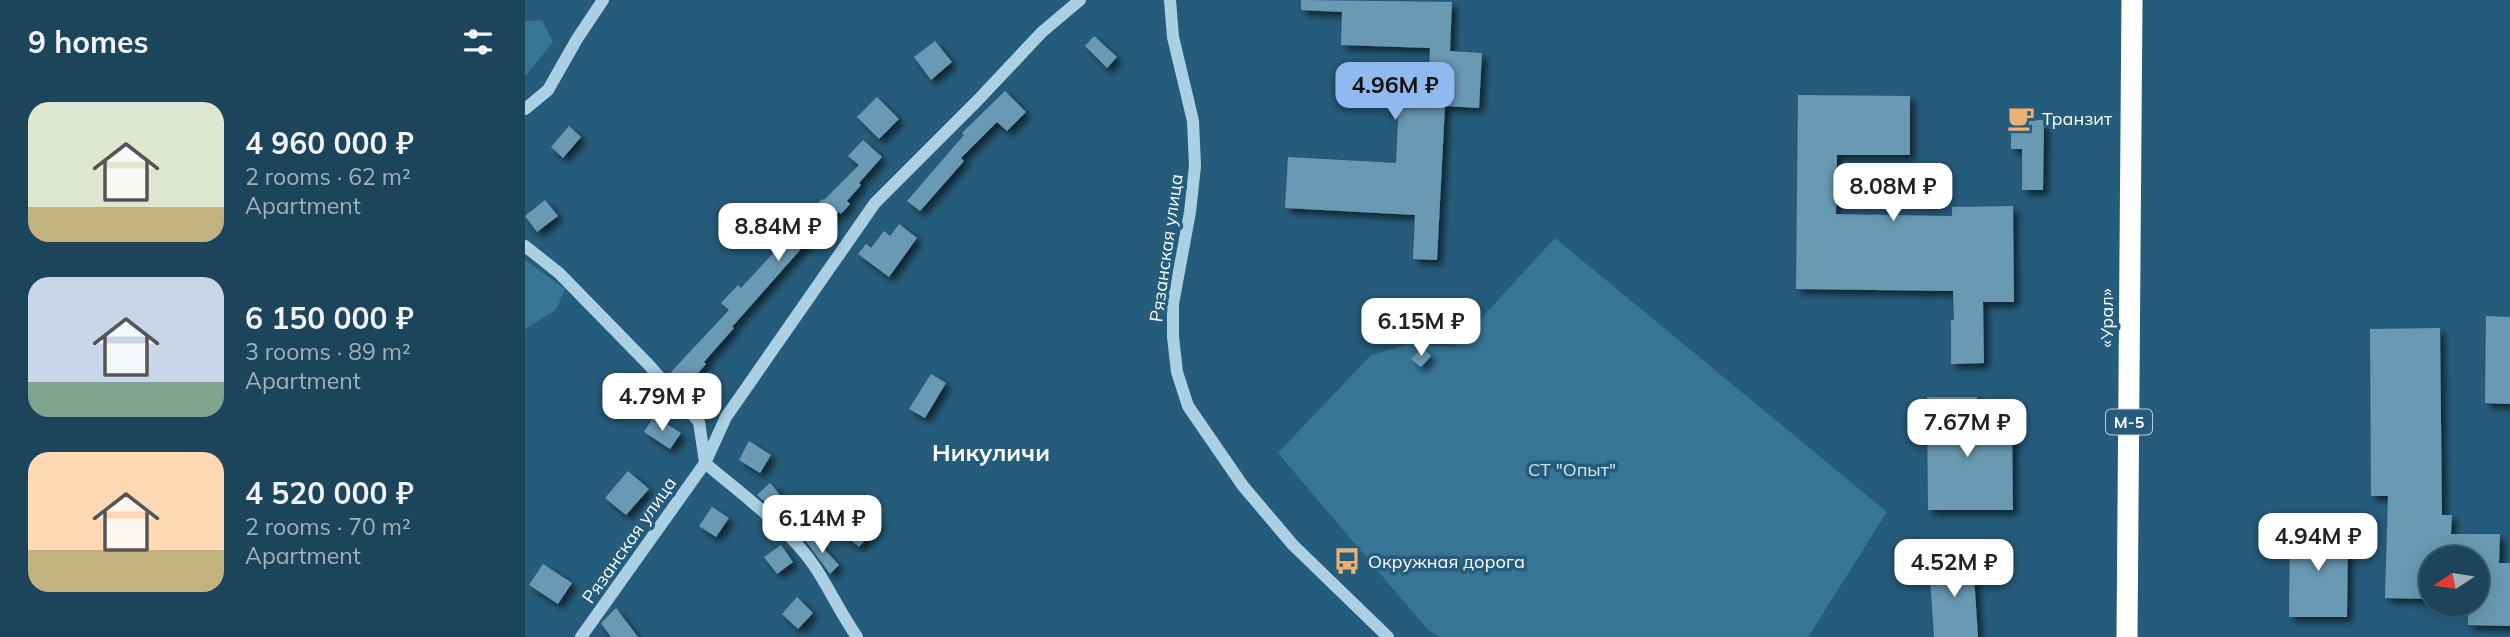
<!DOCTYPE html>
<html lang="en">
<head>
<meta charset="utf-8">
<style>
	:root { --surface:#1c455c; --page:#254c62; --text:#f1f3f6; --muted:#a0b1bb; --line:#3a5d72; --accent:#90b9f0 }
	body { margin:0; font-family:Mulish,sans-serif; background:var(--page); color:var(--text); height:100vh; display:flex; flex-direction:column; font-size:26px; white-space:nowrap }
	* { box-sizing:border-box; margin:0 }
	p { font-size:23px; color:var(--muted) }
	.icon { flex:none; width:38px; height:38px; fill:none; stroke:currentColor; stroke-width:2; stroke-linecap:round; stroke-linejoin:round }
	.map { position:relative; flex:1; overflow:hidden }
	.sheet { display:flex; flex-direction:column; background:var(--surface); width:525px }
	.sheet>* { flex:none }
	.needle { width:46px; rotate:258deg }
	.tools { position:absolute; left:1894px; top:546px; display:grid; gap:14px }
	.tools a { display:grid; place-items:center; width:70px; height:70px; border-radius:50%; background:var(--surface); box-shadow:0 4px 18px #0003,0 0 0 2px var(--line); font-size:35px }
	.price { position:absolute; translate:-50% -60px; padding:0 16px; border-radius:14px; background:#fff; color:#222; font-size:23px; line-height:46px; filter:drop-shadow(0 2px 4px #0008) }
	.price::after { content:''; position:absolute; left:50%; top:42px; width:21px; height:16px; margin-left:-10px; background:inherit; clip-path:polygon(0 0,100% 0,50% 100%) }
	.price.on { background:var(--accent); color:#111 }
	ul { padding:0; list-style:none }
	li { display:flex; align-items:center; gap:21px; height:175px; padding:0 28px }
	li span { display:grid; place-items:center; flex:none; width:196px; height:140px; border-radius:21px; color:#555 }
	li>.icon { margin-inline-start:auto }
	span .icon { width:84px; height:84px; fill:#fffc; stroke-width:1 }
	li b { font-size:30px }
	h2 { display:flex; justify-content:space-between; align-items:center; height:84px; padding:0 28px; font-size:30px }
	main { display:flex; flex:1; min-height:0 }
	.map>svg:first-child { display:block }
	.green { fill:#377596 }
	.building { fill:#6b99b3; filter:url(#shadow) }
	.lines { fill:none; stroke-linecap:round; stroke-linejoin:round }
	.minor { stroke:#abd0e4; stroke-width:12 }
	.highway { stroke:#fff; stroke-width:21 }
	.labels { text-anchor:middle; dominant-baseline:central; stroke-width:7; stroke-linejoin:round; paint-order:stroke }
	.shield { fill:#265c7b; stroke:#beced7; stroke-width:2 }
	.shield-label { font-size:16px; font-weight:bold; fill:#fff }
	.poi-label { font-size:18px; fill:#fff; stroke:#265c7b; text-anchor:start }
	.street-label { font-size:18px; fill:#fff; stroke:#265c7b }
	.park-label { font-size:18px; fill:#cde6f3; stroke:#265c7b }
	.district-label { font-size:24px; font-weight:bold; fill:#fff; stroke:#265c7b }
</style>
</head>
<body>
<main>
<section class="sheet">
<h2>9 homes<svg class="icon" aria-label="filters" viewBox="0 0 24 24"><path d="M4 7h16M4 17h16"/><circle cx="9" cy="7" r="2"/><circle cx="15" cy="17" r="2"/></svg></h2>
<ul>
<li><span style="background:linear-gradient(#dfe7d0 75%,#c2b280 0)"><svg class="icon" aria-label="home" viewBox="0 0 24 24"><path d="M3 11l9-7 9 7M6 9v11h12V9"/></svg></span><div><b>4 960 000 ₽</b><p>2 rooms · 62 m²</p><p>Apartment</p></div></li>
<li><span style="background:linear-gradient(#c9d6e8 75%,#7fa58c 0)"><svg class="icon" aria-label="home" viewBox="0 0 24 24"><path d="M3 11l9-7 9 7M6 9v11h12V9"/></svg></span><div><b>6 150 000 ₽</b><p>3 rooms · 89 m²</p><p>Apartment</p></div></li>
<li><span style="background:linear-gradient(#ffd9b3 70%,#c2b280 0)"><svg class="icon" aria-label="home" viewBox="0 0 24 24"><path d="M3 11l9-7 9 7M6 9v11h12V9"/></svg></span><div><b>4 520 000 ₽</b><p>2 rooms · 70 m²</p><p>Apartment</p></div></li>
</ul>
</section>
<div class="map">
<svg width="1985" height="637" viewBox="0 0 1985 637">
	<defs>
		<filter id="shadow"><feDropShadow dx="5" dy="5" stdDeviation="3.5" flood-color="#0009"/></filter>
	</defs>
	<rect width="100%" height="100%" fill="#265c7b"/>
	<!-- green -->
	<path class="green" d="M17 20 28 42 0 76V21Z
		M1030 238 1362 512 1283 637H915L903 630 753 453 846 355 883 344 930 347Z
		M0 260 40 289 31 310 0 329Z"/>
	<!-- building -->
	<path class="building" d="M776 0 927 2 925 51 957 53 954 108 920 106 912 260 888 259 890 215 760 208 763 157 871 163 874 99 903 100 905 48 816 45 817 12 776 10Z
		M569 36 592 57 582 68 560 46Z
		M410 41 427 62 406 80 389 57Z
		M480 91 501 112 482 131 472 122 436 158 439 161 395 211 382 201 439 135 437 133Z
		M1273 95 1385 96V155H1312L1311 214 1427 216V207L1488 206 1489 302H1458L1459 363 1426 364V320H1429L1428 291 1271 289Z
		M352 97 374 119 354 139 332 117Z
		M1486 120H1519L1518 190H1497V149H1486Z
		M44 126 56 137 38 158 26 147Z
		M338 140 357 157 334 183 336 185 322 201 325 204 316 214 314 212 293 234 291 232 207 327 209 328 179 362 181 364 162 386 146 372 204 310 196 303 213 285 216 288 255 246 253 245 271 225 297 199 299 200 334 165 323 156Z
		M20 200 33 216 12 232 0 216Z
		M374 224 392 238 364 277 333 254 341 244 346 248 359 231 365 236Z
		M1961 316 1985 317V404L1960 403Z
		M1915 328 1917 515H1927L1926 534H1975L1974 563H1985V626L1943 625V604H1951V558H1906V599L1860 598 1863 496H1846L1845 329Z
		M897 348 906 356 896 367 886 359Z
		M406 374 421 383 400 418 384 409Z
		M1402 397H1452L1453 427H1487L1488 510H1403Z
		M129 416 156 433 145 449 119 432Z
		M224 441 246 455 235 473 214 460Z
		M103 471 124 489 101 515 80 498Z
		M245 483 264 506 254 514 232 495Z
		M337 506 355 523 334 547 315 531Z
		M187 507 204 518 191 537 174 526Z
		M1765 529 1823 530 1822 617H1764Z
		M286 535 314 565 305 574 280 540Z
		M256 545 268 562 252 574 239 557Z
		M1448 560 1453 637H1409L1404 563Z
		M18 564 47 583 33 604 4 585Z
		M272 597 288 613 273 629 257 614Z
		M91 608 113 637H86L76 623Z"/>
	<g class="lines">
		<!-- minor -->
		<path class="minor" d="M645 0 648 37 668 121 670 166 665 212 648 304V337L652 372 663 406 718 486 768 545 863 637
			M0 109 23 90 52 39 78 0
			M0 246 34 273 123 364 174 422 180 462
			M180 463C215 493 265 529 290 567 305 590 316 614 332 637
			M56 637 180 463 201 417 350 203 453 100 517 32 555 0"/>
		<!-- highway -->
		<path class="highway" d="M1602 637 1607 0"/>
	</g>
	<!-- icons -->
	<defs>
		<symbol id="cafe-bare" viewBox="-9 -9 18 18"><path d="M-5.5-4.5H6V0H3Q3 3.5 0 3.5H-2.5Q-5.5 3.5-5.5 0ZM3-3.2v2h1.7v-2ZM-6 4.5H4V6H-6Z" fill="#ecb070" stroke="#265c7b" stroke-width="2.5" paint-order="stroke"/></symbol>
		<symbol id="bus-bare" viewBox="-9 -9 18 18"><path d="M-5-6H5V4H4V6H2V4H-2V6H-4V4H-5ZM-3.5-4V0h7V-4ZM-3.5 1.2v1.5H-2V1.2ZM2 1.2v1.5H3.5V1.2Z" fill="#ecb070" stroke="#265c7b" stroke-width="2.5" paint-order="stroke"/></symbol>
	</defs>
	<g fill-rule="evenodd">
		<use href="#cafe-bare" x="1477" y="99" width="38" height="38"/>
		<use href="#bus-bare" x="803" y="542" width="38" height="38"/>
	</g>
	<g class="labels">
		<!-- shield labels -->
		<rect class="shield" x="1581" y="409.5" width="46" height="25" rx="5"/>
		<g class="shield-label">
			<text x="1604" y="422">М-5</text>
		</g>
		<!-- poi labels -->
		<g class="poi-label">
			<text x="1517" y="118">Транзит</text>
			<text x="843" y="561">Окружная дорога</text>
		</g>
		<!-- street labels -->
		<g class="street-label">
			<text transform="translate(641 248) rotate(-82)">Рязанская улица</text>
			<text transform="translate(1581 318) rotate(-90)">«Урал»</text>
			<text transform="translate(104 540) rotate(-55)">Рязанская улица</text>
		</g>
		<!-- park labels -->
		<g class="park-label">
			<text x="1047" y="469">СТ "Опыт"</text>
		</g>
		<!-- district labels -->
		<g class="district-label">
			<text x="466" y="452">Никуличи</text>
		</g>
	</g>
</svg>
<div class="tools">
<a><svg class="needle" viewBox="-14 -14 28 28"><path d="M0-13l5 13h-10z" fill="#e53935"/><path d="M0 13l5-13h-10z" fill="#a0b1bb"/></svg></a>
</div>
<b class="price on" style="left:870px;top:122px">4.96M ₽</b>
<b class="price" style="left:1368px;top:223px">8.08M ₽</b>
<b class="price" style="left:253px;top:263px">8.84M ₽</b>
<b class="price" style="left:896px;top:358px">6.15M ₽</b>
<b class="price" style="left:137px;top:433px">4.79M ₽</b>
<b class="price" style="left:1442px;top:459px">7.67M ₽</b>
<b class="price" style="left:297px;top:555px">6.14M ₽</b>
<b class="price" style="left:1793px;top:573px">4.94M ₽</b>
<b class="price" style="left:1429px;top:599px">4.52M ₽</b>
</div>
</main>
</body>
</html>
